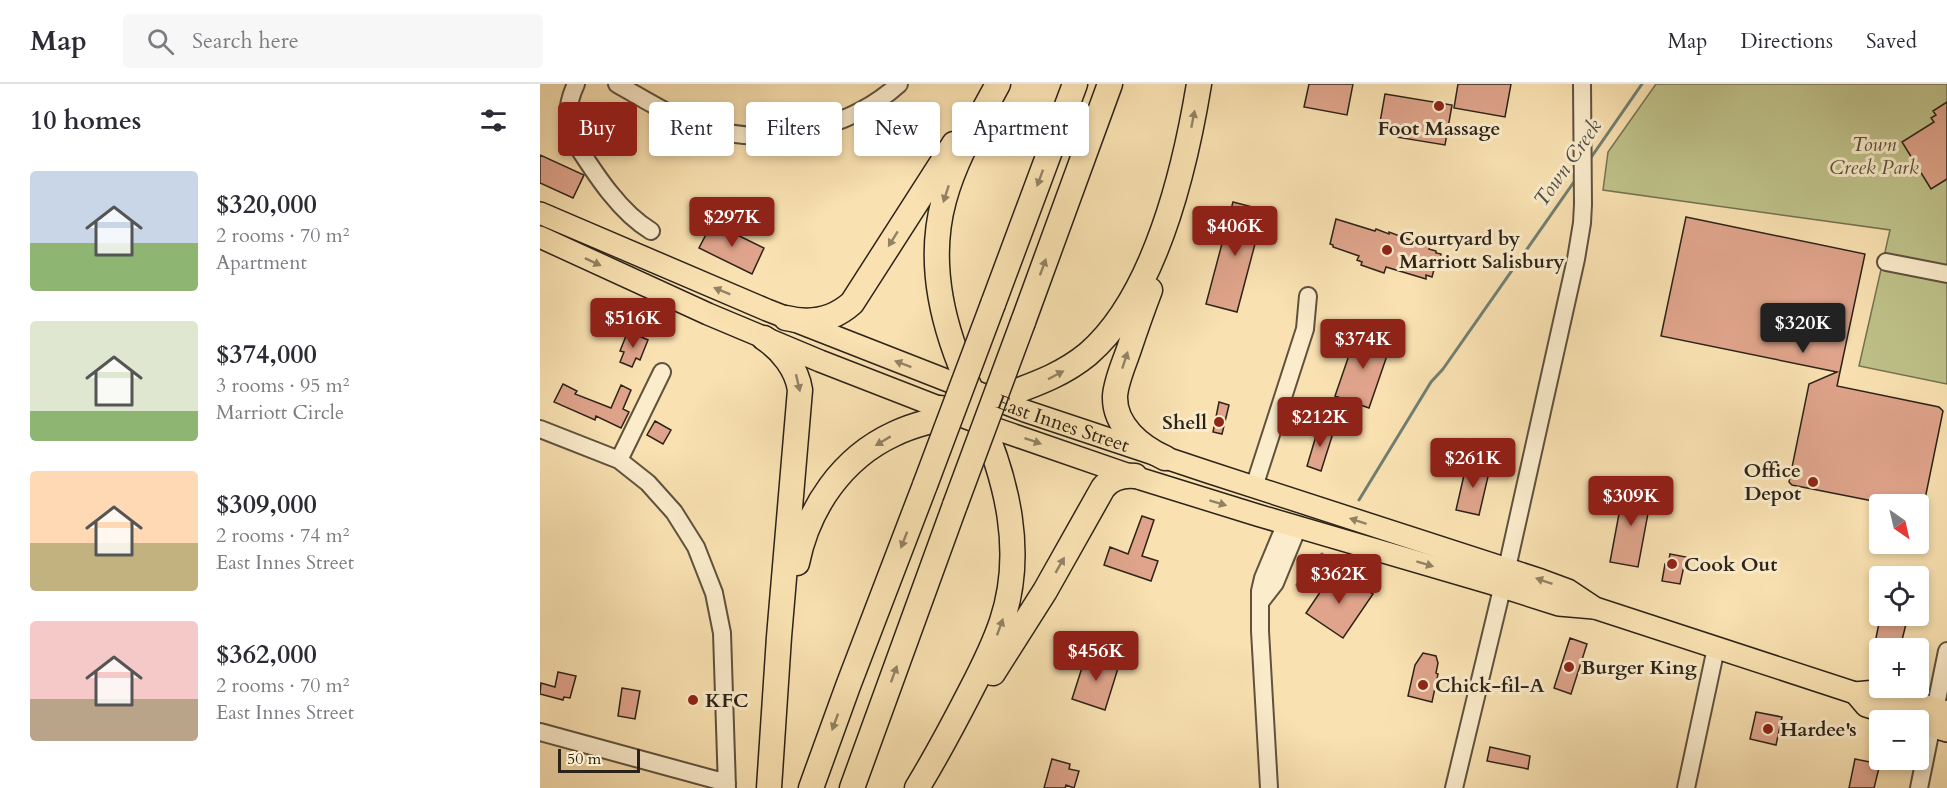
<!DOCTYPE html>
<html lang="en">
<head>
<meta charset="utf-8">
<style>
	:root { --surface:#fff; --page:#f7f7f7; --text:#2b2b33; --muted:#7c7c81; --line:#e1e1e2; --accent:#8f2418 }
	body { margin:0; font-family:Cardo,serif; background:var(--page); color:var(--text); height:100vh; display:flex; flex-direction:column; font-size:22px; white-space:nowrap }
	* { box-sizing:border-box; margin:0 }
	p { font-size:20px; color:var(--muted) }
	.icon { flex:none; width:33px; height:33px; fill:none; stroke:currentColor; stroke-width:2; stroke-linecap:round; stroke-linejoin:round }
	.map { position:relative; flex:1; overflow:hidden }
	.panel { display:flex; flex-direction:column; background:var(--surface); width:540px }
	.panel>* { flex:none }
	.banner { position:absolute; left:18px; top:18px; width:570px; height:54px; display:flex; gap:12px }
	.needle { width:39px; rotate:146deg }
	.fabs { position:absolute; left:1329px; top:410px; display:grid; gap:12px }
	.fabs a { display:grid; place-items:center; width:60px; height:60px; border-radius:6px; background:var(--surface); box-shadow:0 3px 9px #0003; font-size:30px }
	.scale { position:absolute; left:18px; bottom:15px; width:82px; box-sizing:border-box; padding-left:6px; border:3px solid #2c2318; border-top:0; font-size:16px; line-height:21px; white-space:nowrap; color:#2c2318; -webkit-text-stroke:4px #fbeccc; paint-order:stroke }
	.price { position:absolute; translate:-50% -51px; padding:0 14px; border-radius:6px; background:var(--accent); color:#fff; font-size:20px; line-height:39px; filter:drop-shadow(0 2px 3px #0008) }
	.price::after { content:''; position:absolute; left:50%; top:36px; width:18px; height:14px; margin-left:-9px; background:inherit; clip-path:polygon(0 0,100% 0,50% 100%) }
	.price.current { background:#222; color:#fff }
	ul { padding:0; list-style:none }
	li { display:flex; align-items:center; gap:18px; height:150px; padding:0 30px }
	li span { display:grid; place-items:center; flex:none; width:168px; height:120px; border-radius:6px; color:#555 }
	li>.icon { margin-inline-start:auto }
	span .icon { width:72px; height:72px; fill:#fffc; stroke-width:1 }
	li b { font-size:26px }
	h2 { display:flex; justify-content:space-between; align-items:center; height:72px; padding:0 30px; font-size:26px }
	.tag { padding:0 21px; border-radius:6px; background:var(--surface); box-shadow:0 3px 9px #0003; font-size:21px; line-height:54px }
	.tag.current { background:var(--accent); color:#fff }
	header { display:flex; align-items:center; gap:36px; box-sizing:border-box; height:84px; padding:0 30px; background:var(--surface); border-bottom:2px solid var(--line) }
	header strong { font-size:28px }
	nav { display:flex; gap:33px; margin-inline-start:auto; font-size:21px }
	.search { width:420px; height:54px; background:var(--page); display:flex; align-items:center; gap:15px; box-sizing:border-box; padding:0 21px; border-radius:6px; color:var(--muted); font-size:22px }
	main { display:flex; flex:1; min-height:0 }
	.map>svg:first-child { display:block }
	.green { fill:#bfc28a; stroke:#767251; stroke-width:1.5 }
	.lines { fill:none; stroke-linecap:round; stroke-linejoin:round }
	.stream { stroke:#707f73; stroke-width:3 }
	.building { fill:#dfa48b; stroke:#2c2318; stroke-width:1.5 }
	.minor-casing { stroke:#5f523e; stroke-width:20 }
	.major-casing { stroke:#2c2318; stroke-width:24 }
	.highway-casing { stroke:#2c2318; stroke-width:27 }
	.minor { stroke:#fbeccc; stroke-width:16 }
	.major { stroke:#f9e1b1; stroke-width:21 }
	.highway { stroke:#f9e1b1; stroke-width:24 }
	.highway-bridge-casing { stroke:#2c2318; stroke-width:27; stroke-linecap:butt }
	.highway-bridge { stroke:#f9e1b1; stroke-width:24 }
	.oneway { fill:#928264 }
	.poi-dot { fill:#8f2418; stroke:#fbeccc; stroke-width:2 }
	.labels { text-anchor:middle; dominant-baseline:central; stroke-width:6; stroke-linejoin:round; paint-order:stroke }
	.poi-label { font-size:20px; font-weight:bold; fill:#2c2318; stroke:#fbeccc; text-anchor:start }
	.park-label { font-size:20px; font-style:italic; fill:#58533a; stroke:#fbeccc }
	.street-label { font-size:20px; fill:#2c2318; stroke:#fbeccc }
	.water-label { font-size:21px; font-style:italic; fill:#4e5146; stroke:#fbeccc }
</style>
</head>
<body>
<header>
<strong>Map</strong>
<div class="search"><svg class="icon" aria-label="search" viewBox="0 0 24 24"><circle cx="10" cy="10" r="6"/><path d="M15 15l6 6"/></svg>Search here</div>
<nav><a>Map</a><a>Directions</a><a>Saved</a></nav>
</header>
<main>
<section class="panel">
<h2>10 homes<svg class="icon" aria-label="filters" viewBox="0 0 24 24"><path d="M4 7h16M4 17h16"/><circle cx="9" cy="7" r="2"/><circle cx="15" cy="17" r="2"/></svg></h2>
<ul>
<li><span style="background:linear-gradient(#c9d6e8 60%,#8fb573 0)"><svg class="icon" aria-label="home" viewBox="0 0 24 24"><path d="M3 11l9-7 9 7M6 9v11h12V9"/></svg></span><div><b>$320,000</b><p>2 rooms · 70 m²</p><p>Apartment</p></div></li>
<li><span style="background:linear-gradient(#dfe7d0 75%,#8fb573 0)"><svg class="icon" aria-label="home" viewBox="0 0 24 24"><path d="M3 11l9-7 9 7M6 9v11h12V9"/></svg></span><div><b>$374,000</b><p>3 rooms · 95 m²</p><p>Marriott Circle</p></div></li>
<li><span style="background:linear-gradient(#ffd9b3 60%,#c2b280 0)"><svg class="icon" aria-label="home" viewBox="0 0 24 24"><path d="M3 11l9-7 9 7M6 9v11h12V9"/></svg></span><div><b>$309,000</b><p>2 rooms · 74 m²</p><p>East Innes Street</p></div></li>
<li><span style="background:linear-gradient(#f6c9c9 65%,#b9a48a 0)"><svg class="icon" aria-label="home" viewBox="0 0 24 24"><path d="M3 11l9-7 9 7M6 9v11h12V9"/></svg></span><div><b>$362,000</b><p>2 rooms · 70 m²</p><p>East Innes Street</p></div></li>
</ul>
</section>
<div class="map">
<svg width="1407" height="704" viewBox="0 0 1407 704">
	<rect width="100%" height="100%" fill="#f9e1b1"/>
	<filter id="stains"><feTurbulence type="fractalNoise" baseFrequency=".00333" numOctaves="4"/><feColorMatrix values="0 0 0 0 .2 0 0 0 0 .09 0 0 0 0 .02 0 0 0 .5 -.17"/></filter>
	<radialGradient id="worn" r=".72"><stop offset=".6" stop-color="#630" stop-opacity="0"/><stop offset="1" stop-color="#630" stop-opacity=".3"/></radialGradient>
	<!-- green -->
	<path class="green" d="M1116 0H1407V300L1319 282 1350 146 1063 106 1068 68Z"/>
	<g class="lines">
		<!-- stream -->
		<path class="stream" d="M1050 75 1102 0
			M819 416 891 298 903 285 1036 95
			M757 501 782 470"/>
	</g>
	<!-- building -->
	<path class="building" d="M769 0H813L807 31 764 23Z
		M918 0H971L965 33 914 24Z
		M845 10 912 21 905 61 856 53 857 47 853 46V40L840 38Z
		M1407 18V95L1391 105 1362 58 1394 38 1391 34 1396 31 1393 27Z
		M0 71 44 91 33 114 0 99Z
		M693 118 724 126 697 228 666 220Z
		M1146 133 1325 170 1297 302 1399 323 1403 327 1384 420H1348L1252 401 1249 398 1269 300 1297 288 1121 252Z
		M796 135 835 147 836 145 849 150V148L890 163 889 165 896 167V169L901 170 898 183 895 182 892 193 886 191V195L846 183 844 189 821 181 822 178 817 176 819 172 793 163V161L790 160Z
		M177 141 224 164 212 190 159 164 170 143Z
		M88 247 108 256 100 276 96 274 92 283 80 278 84 268 80 267Z
		M817 248 851 260 829 324 795 312Z
		M23 300 37 307 35 310 71 324 81 301 91 306 83 325 89 328 81 344 56 332 55 336 14 318Z
		M679 318 689 321 682 350 673 348Z
		M115 337 131 346 123 360 107 351Z
		M779 342 794 346 781 387 767 382Z
		M927 378 950 384 939 431 916 426Z
		M1084 403 1112 408 1098 483 1070 478Z
		M602 432 614 436 602 472 618 477 611 497 564 481 570 463 588 470Z
		M1130 470 1146 473 1140 500 1122 497 1125 480 1128 481Z
		M805 492 833 510 803 554 766 529 789 495Z
		M1343 532 1364 536 1366 540 1360 564H1345L1336 562 1335 559 1340 534Z
		M1030 554 1047 560 1031 610 1014 604Z
		M883 569 896 572 898 579 896 589 898 590 892 618 868 612 875 581Z
		M546 571 579 581 565 626 532 615Z
		M18 588 36 592 30 614 24 613 23 616 0 610 1 599 15 603Z
		M82 604 100 607 95 635 78 632Z
		M1216 628 1242 633 1236 661 1210 655Z
		M950 663 990 672 988 685 947 677Z
		M512 675 530 680 529 685 539 687 534 704 526 701 525 704H504Z
		M1315 675 1340 680 1334 704H1309Z"/>
	<g class="lines">
		<defs>
			<path id="minor" d="M36 0C27 19 25 38 34 57 54 88 79 128 111 147
				M77 0C104 15 130 32 159 42 225 64 307 47 359 0
				M1346 178 1407 190
				M0 345 79 376 108 399 134 428 156 463 174 509 182 549 187 704
				M79 376 122 288
				M714 403 765 245 768 212
				M721 517 735 499 758 443
				M0 648 187 699
				M729 704 720 547V507L723 494 746 439
				M914 704 967 484 1036 175 1042 139 1043 120 1042 0
				M1146 704 1176 564
				M1379 704 1407 567"/>
			<g id="major">
				<path id="s1" d="M0 129 227 226 485 327 668 388 1001 496 1028 506 1055 524 1315 609 1336 607 1407 628"/>
				<path d="M0 153 168 230 280 277 442 340 601 395 717 431 953 500 1019 521 1054 524"/>
				<path d="M1315 609 1326 622 1371 636"/>
				<path d="M1378 638 1407 647"/>
			</g>
			<path id="highway" d="M610 206C602 227 595 247 588 268 583 282 576 298 575 312 574 342 601 363 625 374
				M453 220 535 0
				M246 234C270 240 293 236 312 219L414 60
				M483 238 570 0
				M224 254C242 266 257 285 260 306L239 553 229 704
				M431 306C404 247 386 181 404 116 415 75 438 37 458 0
				M400 324C423 329 450 317 471 309 499 299 525 289 548 270 615 212 645 85 659 0
				M257 479C268 424 302 374 354 350 375 340 399 335 421 330
				M453 589 505 507 563 404C571 394 583 391 595 392
				M271 704 308 602 385 401
				M312 704 415 421
				M377 704C396 673 413 641 430 608 442 585 454 561 462 537 485 468 467 396 439 332"/>
		</defs>
		<!-- minor casing -->
		<use href="#minor" class="minor-casing"/>
		<!-- major casing -->
		<use href="#major" class="major-casing"/>
		<!-- highway casing -->
		<use href="#highway" class="highway-casing"/>
		<!-- minor -->
		<use href="#minor" class="minor"/>
		<!-- major -->
		<use href="#major" class="major"/>
		<!-- highway -->
		<use href="#highway" class="highway"/>
		<defs>
			<path id="highway-bridge" d="M385 401 453 220
				M415 421 483 238"/>
		</defs>
		<!-- highway-bridge casing -->
		<use href="#highway-bridge" class="highway-bridge-casing"/>
		<!-- highway-bridge -->
		<use href="#highway-bridge" class="highway-bridge"/>
	</g>
	<!-- one-way arrows -->
	<defs><path id="oneway-solid" d="M-6-.8H1V-3.2L6.5 0L1 3.2V.8H-6Z" transform="scale(1.5)"/></defs>
	<g class="oneway">
		<use href="#oneway-solid" transform="translate(653 35) rotate(-79)"/>
		<use href="#oneway-solid" transform="translate(500 94) rotate(110)"/>
		<use href="#oneway-solid" transform="translate(406 110) rotate(108)"/>
		<use href="#oneway-solid" transform="translate(353 155) rotate(122)"/>
		<use href="#oneway-solid" transform="translate(53 178) rotate(25)"/>
		<use href="#oneway-solid" transform="translate(503 183) rotate(-70)"/>
		<use href="#oneway-solid" transform="translate(182 207) rotate(-158)"/>
		<use href="#oneway-solid" transform="translate(585 276) rotate(-72)"/>
		<use href="#oneway-solid" transform="translate(363 280) rotate(-159)"/>
		<use href="#oneway-solid" transform="translate(516 291) rotate(-28)"/>
		<use href="#oneway-solid" transform="translate(258 299) rotate(77)"/>
		<use href="#oneway-solid" transform="translate(343 357) rotate(149)"/>
		<use href="#oneway-solid" transform="translate(493 357) rotate(19)"/>
		<use href="#oneway-solid" transform="translate(678 419) rotate(17)"/>
		<use href="#oneway-solid" transform="translate(818 437) rotate(-162)"/>
		<use href="#oneway-solid" transform="translate(364 456) rotate(111)"/>
		<use href="#oneway-solid" transform="translate(885 480) rotate(17)"/>
		<use href="#oneway-solid" transform="translate(520 481) rotate(-60)"/>
		<use href="#oneway-solid" transform="translate(1004 497) rotate(-161)"/>
		<use href="#oneway-solid" transform="translate(460 543) rotate(-70)"/>
		<use href="#oneway-solid" transform="translate(354 590) rotate(-70)"/>
		<use href="#oneway-solid" transform="translate(295 638) rotate(110)"/>
	</g>
	<!-- markers -->
	<g class="poi-dot">
		<circle cx="899" cy="22" r="6"/>
		<circle cx="847" cy="166" r="6"/>
		<circle cx="679" cy="338" r="6"/>
		<circle cx="1273" cy="398" r="6"/>
		<circle cx="1132" cy="480" r="6"/>
		<circle cx="1029" cy="583" r="6"/>
		<circle cx="883" cy="601" r="6"/>
		<circle cx="153" cy="616" r="6"/>
		<circle cx="1228" cy="645" r="6"/>
	</g>
	<g class="labels">
		<!-- poi labels -->
		<g class="poi-label">
			<text x="899" y="44" text-anchor="middle">Foot Massage</text>
			<text x="859" y="154">Courtyard by<tspan x="859" dy="23">Marriott Salisbury</tspan></text>
			<text x="667" y="338" text-anchor="end">Shell</text>
			<text x="1261" y="386" text-anchor="end">Office<tspan x="1261" dy="23">Depot</tspan></text>
			<text x="1144" y="480">Cook Out</text>
			<text x="1041" y="583">Burger King</text>
			<text x="895" y="601">Chick-fil-A</text>
			<text x="165" y="616">KFC</text>
			<text x="1240" y="645">Hardee's</text>
		</g>
		<!-- park labels -->
		<g class="park-label">
			<text x="1334" y="60">Town<tspan x="1334" dy="23">Creek Park</tspan></text>
		</g>
		<!-- street labels -->
		<g class="street-label">
			<text stroke="none"><textPath href="#s1" startOffset="564">East Innes Street</textPath></text>
		</g>
		<!-- water labels -->
		<g class="water-label">
			<text transform="translate(1028 79) rotate(-55)">Town Creek</text>
		</g>
	</g>
	<rect width="100%" height="100%" filter="url(#stains)"/>
	<rect width="100%" height="100%" fill="url(#worn)"/>
</svg>
<div class="fabs">
<a><svg class="needle" viewBox="-14 -14 28 28"><path d="M0-13l5 13h-10z" fill="#e53935"/><path d="M0 13l5-13h-10z" fill="#7c7c81"/></svg></a>
<a><svg class="icon" aria-label="locate" viewBox="0 0 24 24"><circle cx="12" cy="12" r="6"/><path d="M12 2v4M12 18v4M2 12h4M18 12h4"/></svg></a>
<a>+</a>
<a>−</a>
</div>
<div class="scale">50 m</div>
<b class="price" style="left:192px;top:164px">$297K</b>
<b class="price" style="left:695px;top:173px">$406K</b>
<b class="price" style="left:93px;top:265px">$516K</b>
<b class="price current" style="left:1263px;top:270px">$320K</b>
<b class="price" style="left:823px;top:286px">$374K</b>
<b class="price" style="left:780px;top:364px">$212K</b>
<b class="price" style="left:933px;top:405px">$261K</b>
<b class="price" style="left:1091px;top:443px">$309K</b>
<b class="price" style="left:799px;top:521px">$362K</b>
<b class="price" style="left:556px;top:598px">$456K</b>
<div class="banner">
<a class="tag current">Buy</a>
<a class="tag">Rent</a>
<a class="tag">Filters</a>
<a class="tag">New</a>
<a class="tag">Apartment</a>
</div>
</div>
</main>
</body>
</html>
